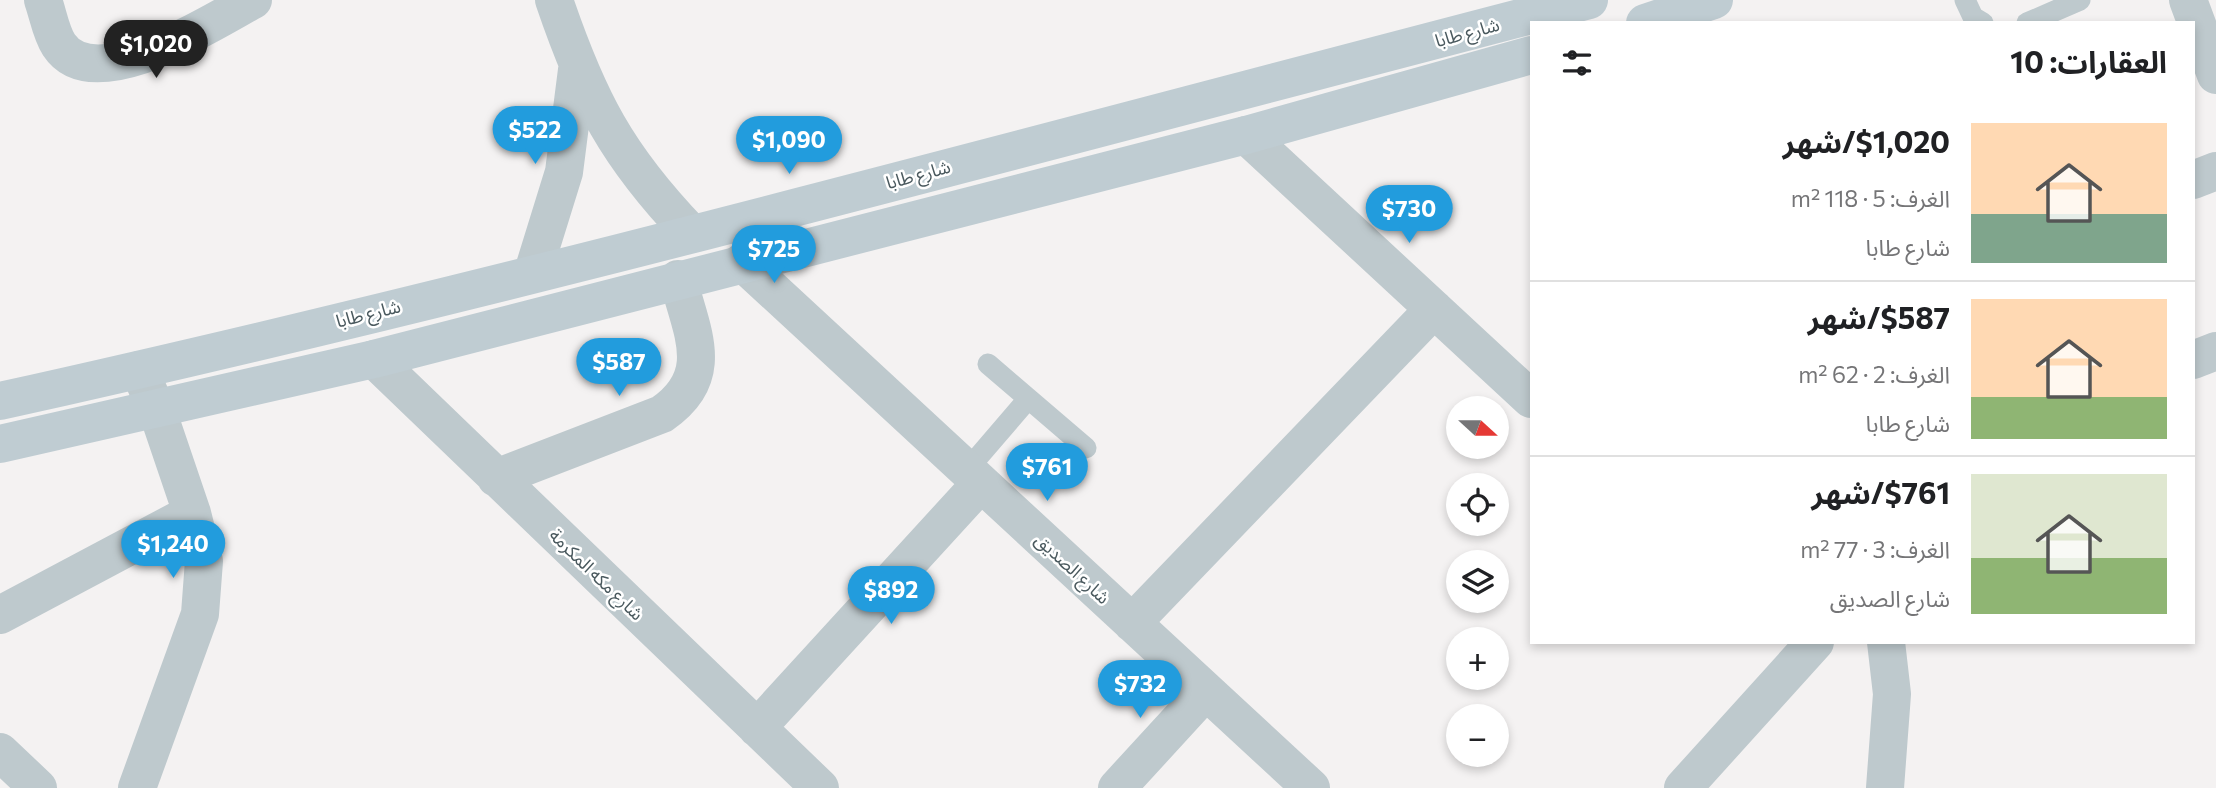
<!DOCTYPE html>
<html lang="ar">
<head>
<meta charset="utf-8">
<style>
	:root { --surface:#fff; --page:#f2f2f2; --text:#202124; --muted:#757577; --line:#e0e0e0; --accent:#229cdd }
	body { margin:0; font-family:Commissioner,"Noto Sans Arabic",sans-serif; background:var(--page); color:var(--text); direction:rtl; height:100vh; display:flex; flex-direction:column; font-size:26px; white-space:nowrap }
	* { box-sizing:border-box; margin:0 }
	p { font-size:23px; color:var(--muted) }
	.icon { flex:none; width:38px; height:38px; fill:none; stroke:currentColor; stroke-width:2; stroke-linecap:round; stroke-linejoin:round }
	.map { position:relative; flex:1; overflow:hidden; direction:ltr }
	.sheet { position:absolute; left:1530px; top:21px; width:665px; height:623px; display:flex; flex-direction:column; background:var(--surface); border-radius:0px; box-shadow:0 4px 10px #0003; direction:rtl }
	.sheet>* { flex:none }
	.needle { width:46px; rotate:111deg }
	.tools { position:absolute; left:1446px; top:396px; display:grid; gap:14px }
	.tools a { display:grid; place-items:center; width:63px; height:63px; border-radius:50%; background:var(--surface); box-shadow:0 4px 10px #0003; font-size:35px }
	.price { position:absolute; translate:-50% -60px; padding:0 16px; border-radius:24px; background:var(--accent); color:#fff; font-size:23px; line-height:46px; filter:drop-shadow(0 2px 4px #0008) }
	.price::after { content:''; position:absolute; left:50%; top:42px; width:21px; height:16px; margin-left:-10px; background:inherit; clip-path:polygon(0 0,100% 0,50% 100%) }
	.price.current { background:#222; color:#fff }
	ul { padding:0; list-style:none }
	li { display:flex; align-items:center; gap:21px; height:175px; padding:0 28px }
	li+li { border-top:2px solid var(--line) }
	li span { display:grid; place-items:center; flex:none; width:196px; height:140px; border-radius:0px; color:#555 }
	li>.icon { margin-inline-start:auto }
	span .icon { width:84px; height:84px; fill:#fffc; stroke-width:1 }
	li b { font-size:30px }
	h2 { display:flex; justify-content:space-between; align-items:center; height:84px; padding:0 28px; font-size:30px }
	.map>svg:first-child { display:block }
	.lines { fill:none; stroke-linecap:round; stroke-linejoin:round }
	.lane { stroke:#bec9cd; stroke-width:21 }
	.street { stroke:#bec9cd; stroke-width:38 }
	.secondary { stroke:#bfccd2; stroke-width:38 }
	.labels { text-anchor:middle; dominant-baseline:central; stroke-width:5; stroke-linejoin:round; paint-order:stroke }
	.street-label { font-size:18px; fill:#4a595e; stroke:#fff }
</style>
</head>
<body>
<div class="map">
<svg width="2216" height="788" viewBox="0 0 2216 788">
	<rect width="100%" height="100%" fill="#f4f2f2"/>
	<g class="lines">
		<!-- lane -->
		<path class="lane" d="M1965 0 1973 17 1983 23
			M2027 23 2080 0
			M988 364 1086 448
			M967 470 1028 399"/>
		<!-- street -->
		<path class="street" d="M43 0C48 14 51 33 59 45 94 98 214 21 253 0
			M554 0C588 100 617 156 690 232
			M2188 0 2216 75
			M1246 135 1531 399
			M2193 180 2216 171
			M742 262 1311 788
			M533 272 564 172 577 70
			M374 359 820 788
			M2193 360 2216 351
			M496 478 662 414C717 376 692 333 678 279
			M0 615 192 513
			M1132 623 1434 309
			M757 728 981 483
			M0 752 38 788
			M137 788 200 614 204 561 192 513 157 410 139 370
			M1117 788 1206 691
			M1683 788 1815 642
			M1885 788 1892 694 1886 642"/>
		<!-- secondary -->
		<path class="secondary" d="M1645 23 1714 0
			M0 401C533 283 1060 137 1589 0
			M0 444 374 359 1246 135 1531 55"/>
	</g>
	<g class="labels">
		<!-- street labels -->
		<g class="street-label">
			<text transform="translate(1467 32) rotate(-15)">شارع طابا</text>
			<text transform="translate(918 174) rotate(-15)">شارع طابا</text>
			<text transform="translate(368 313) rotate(-14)">شارع طابا</text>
			<text transform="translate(1073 568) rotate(43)">شارع الصديق</text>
			<text transform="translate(597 574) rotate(44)">شارع مكه المكرمة</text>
		</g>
	</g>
</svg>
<div class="tools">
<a><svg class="needle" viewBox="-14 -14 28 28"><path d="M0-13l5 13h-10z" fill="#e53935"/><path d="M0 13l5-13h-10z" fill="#757577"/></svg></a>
<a><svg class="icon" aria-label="locate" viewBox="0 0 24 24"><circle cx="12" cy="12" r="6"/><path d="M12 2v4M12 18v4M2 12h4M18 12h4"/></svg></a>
<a><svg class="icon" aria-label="layers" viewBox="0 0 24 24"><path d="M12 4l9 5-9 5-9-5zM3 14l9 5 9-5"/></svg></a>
<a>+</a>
<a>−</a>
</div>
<b class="price current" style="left:156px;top:80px">$1,020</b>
<b class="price" style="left:535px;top:166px">$522</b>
<b class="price" style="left:789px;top:176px">$1,090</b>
<b class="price" style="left:1409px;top:245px">$730</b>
<b class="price" style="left:774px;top:285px">$725</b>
<b class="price" style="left:619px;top:398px">$587</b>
<b class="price" style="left:1047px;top:503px">$761</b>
<b class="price" style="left:173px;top:580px">$1,240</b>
<b class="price" style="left:891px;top:626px">$892</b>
<b class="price" style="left:1140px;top:720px">$732</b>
<section class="sheet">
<h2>العقارات: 10<svg class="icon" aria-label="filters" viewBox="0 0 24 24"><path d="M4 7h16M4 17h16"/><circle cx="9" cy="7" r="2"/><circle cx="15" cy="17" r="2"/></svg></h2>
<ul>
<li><span style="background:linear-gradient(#ffd9b3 65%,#7fa58c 0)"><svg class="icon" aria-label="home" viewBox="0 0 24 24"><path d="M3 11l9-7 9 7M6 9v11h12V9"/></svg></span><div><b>$1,020/شهر</b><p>الغرف: 5 · 118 m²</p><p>شارع طابا</p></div></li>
<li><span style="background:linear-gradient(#ffd9b3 70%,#8fb573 0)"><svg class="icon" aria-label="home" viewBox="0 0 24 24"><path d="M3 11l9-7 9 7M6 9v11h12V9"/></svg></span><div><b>$587/شهر</b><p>الغرف: 2 · 62 m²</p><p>شارع طابا</p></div></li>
<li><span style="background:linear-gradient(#dfe7d0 60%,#8fb573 0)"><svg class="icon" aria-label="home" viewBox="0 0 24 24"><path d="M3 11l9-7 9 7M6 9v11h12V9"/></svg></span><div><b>$761/شهر</b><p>الغرف: 3 · 77 m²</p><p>شارع الصديق</p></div></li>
</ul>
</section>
</div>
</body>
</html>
